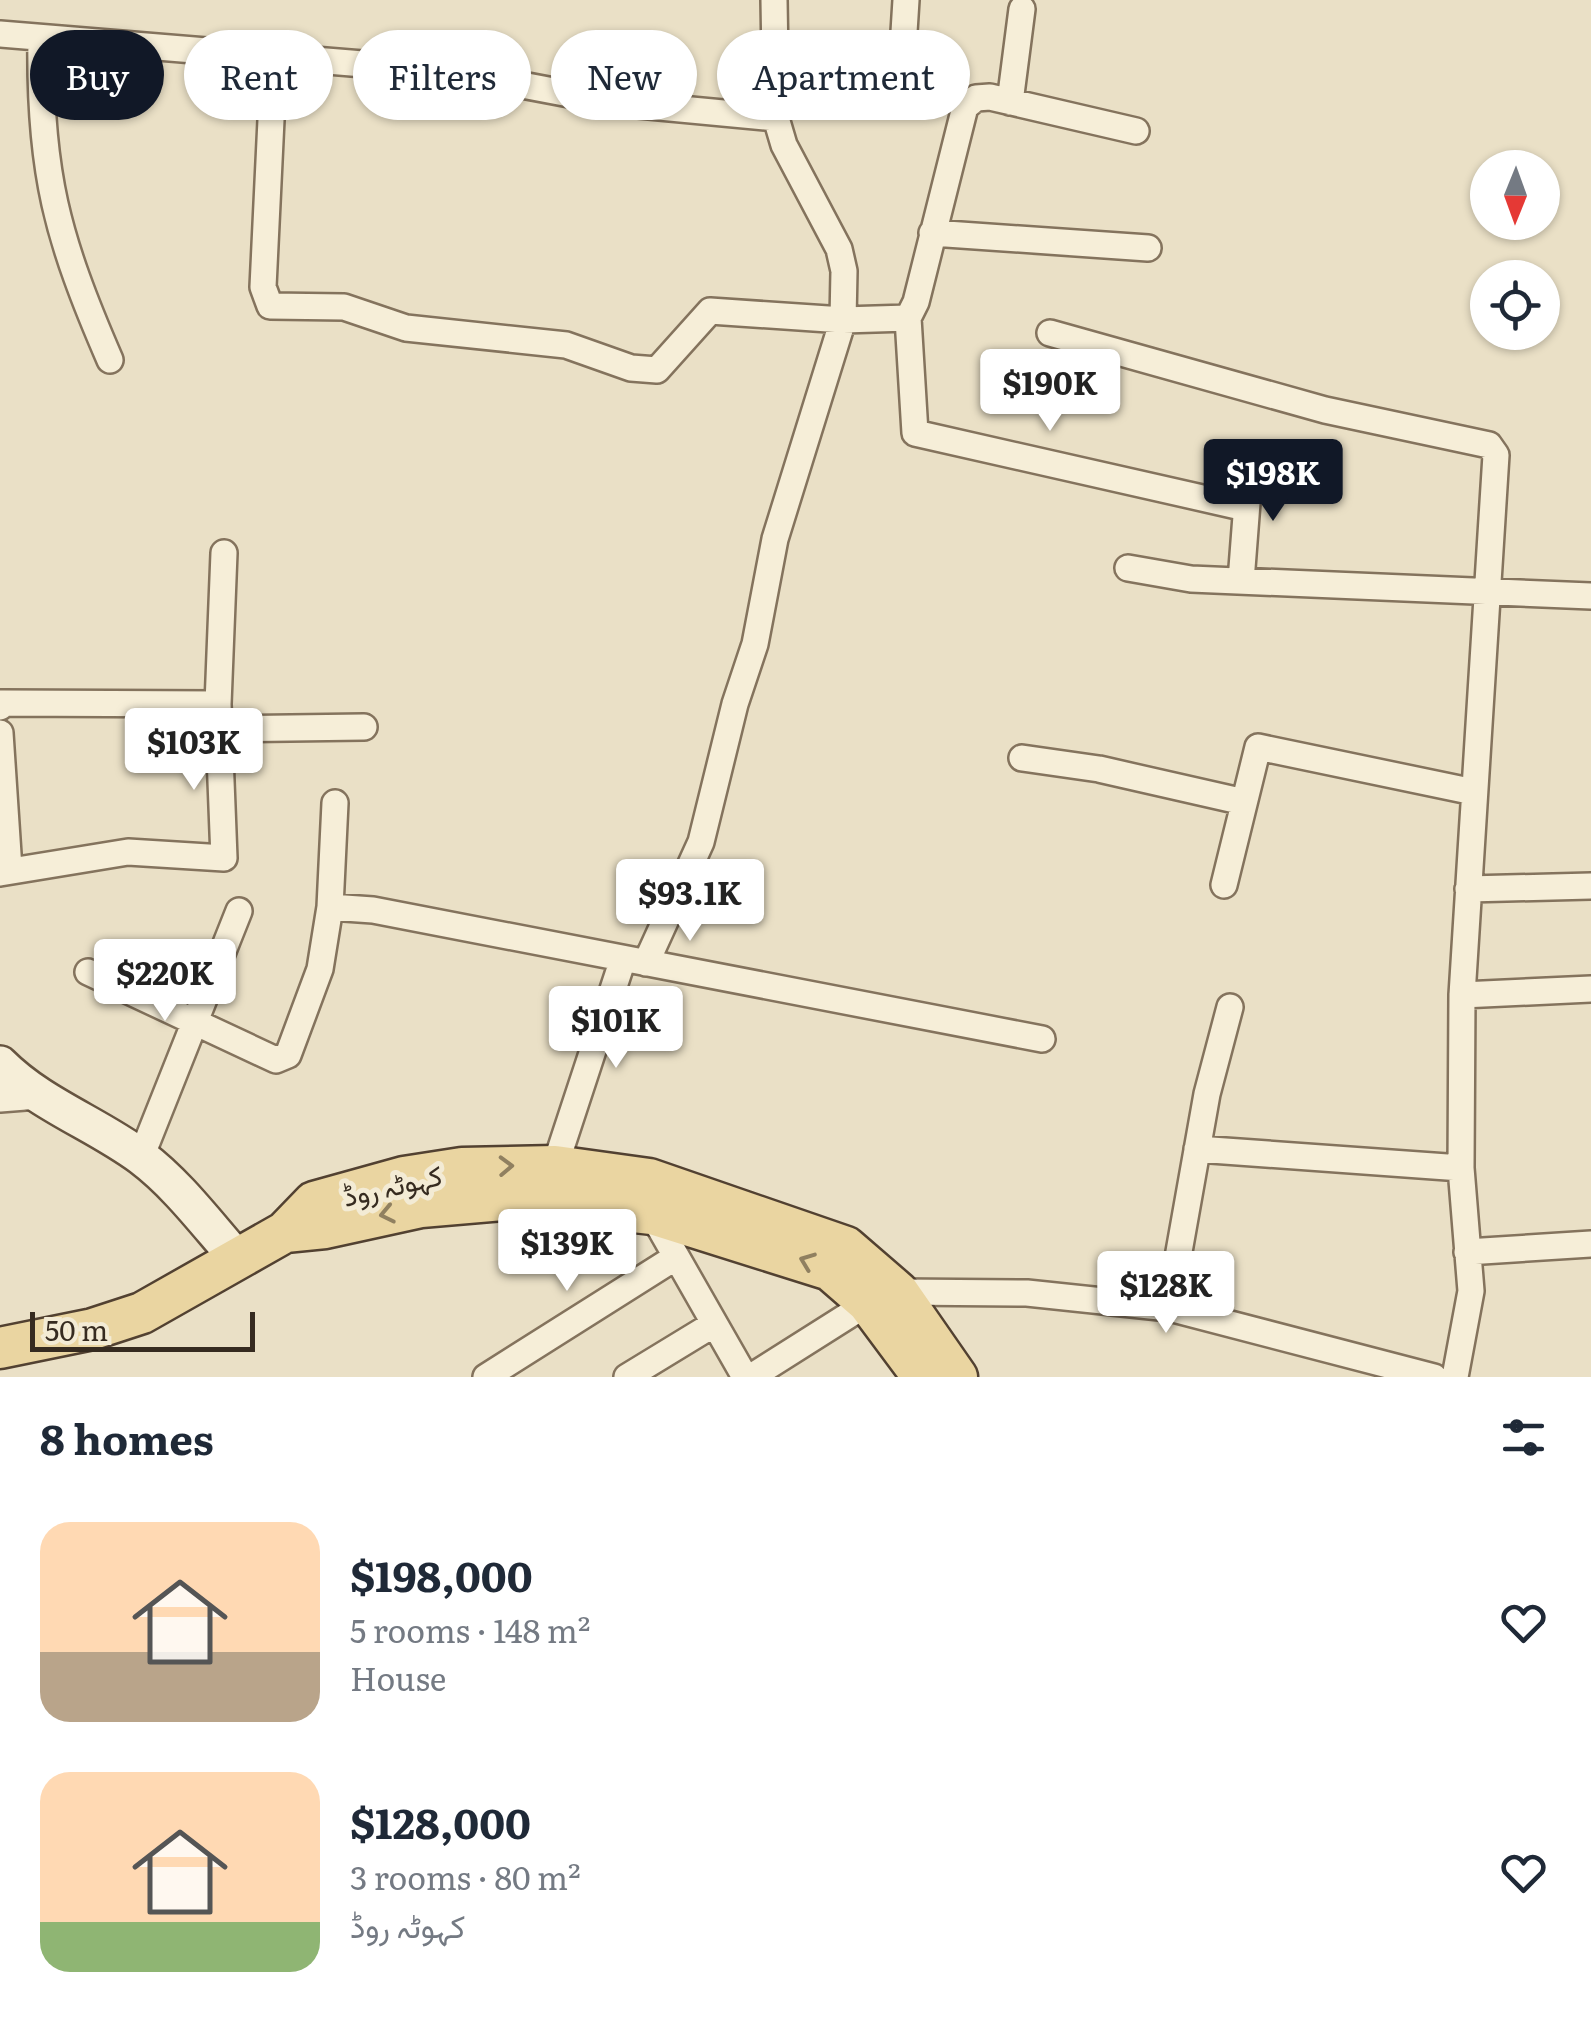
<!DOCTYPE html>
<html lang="en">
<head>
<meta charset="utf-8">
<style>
	:root { --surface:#fff; --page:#f6f6f7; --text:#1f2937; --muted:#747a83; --accent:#111827 }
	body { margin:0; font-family:Literata,Vazirmatn,serif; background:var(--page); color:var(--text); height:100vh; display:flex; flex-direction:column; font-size:38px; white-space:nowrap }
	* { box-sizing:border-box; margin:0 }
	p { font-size:32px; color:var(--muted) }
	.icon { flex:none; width:55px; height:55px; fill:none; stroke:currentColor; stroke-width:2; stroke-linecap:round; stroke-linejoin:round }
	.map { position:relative; height:1377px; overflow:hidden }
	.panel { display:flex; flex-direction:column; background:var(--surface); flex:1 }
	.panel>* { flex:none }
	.guide { position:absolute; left:30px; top:30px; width:1000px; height:90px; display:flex; gap:20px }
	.needle { width:65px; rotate:181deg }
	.buttons { position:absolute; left:1470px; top:150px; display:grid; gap:20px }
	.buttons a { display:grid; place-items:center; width:90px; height:90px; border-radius:50%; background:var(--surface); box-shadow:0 2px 8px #0004; font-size:50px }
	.scale { position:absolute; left:30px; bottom:25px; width:225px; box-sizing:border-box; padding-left:10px; border:5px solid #362b20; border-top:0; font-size:28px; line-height:35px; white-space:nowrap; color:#362b20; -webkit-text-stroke:8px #f3ebd5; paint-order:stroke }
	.price { position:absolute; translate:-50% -85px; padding:0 22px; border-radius:10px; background:#fff; color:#222; font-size:32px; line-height:65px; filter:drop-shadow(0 2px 5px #0008) }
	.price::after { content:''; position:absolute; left:50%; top:60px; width:30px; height:22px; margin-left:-15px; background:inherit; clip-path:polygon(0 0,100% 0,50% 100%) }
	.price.current { background:var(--accent); color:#fff }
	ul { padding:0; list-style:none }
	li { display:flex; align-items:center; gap:30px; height:250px; padding:0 40px }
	li span { display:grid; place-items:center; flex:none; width:280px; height:200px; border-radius:30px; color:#555 }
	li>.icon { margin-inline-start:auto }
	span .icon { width:120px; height:120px; fill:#fffc; stroke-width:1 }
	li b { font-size:42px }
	h2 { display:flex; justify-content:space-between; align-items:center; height:120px; padding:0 40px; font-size:42px }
	.pill { padding:0 35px; border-radius:45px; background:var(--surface); box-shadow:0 2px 8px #0004; font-size:35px; line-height:90px }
	.pill.current { background:var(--accent); color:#fff }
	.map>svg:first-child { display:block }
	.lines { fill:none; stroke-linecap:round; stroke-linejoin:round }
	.street-casing { stroke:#84735d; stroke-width:30 }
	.secondary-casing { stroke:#665440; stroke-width:40 }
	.primary-casing { stroke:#524131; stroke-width:45 }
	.street { stroke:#f6eed8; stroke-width:25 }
	.secondary { stroke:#f6eed8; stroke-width:35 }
	.primary { stroke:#ead5a1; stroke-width:40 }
	.oneway { stroke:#908060 }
	.labels { text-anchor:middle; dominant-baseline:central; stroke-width:10; stroke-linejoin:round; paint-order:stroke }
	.street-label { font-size:28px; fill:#362b20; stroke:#f3ebd5 }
</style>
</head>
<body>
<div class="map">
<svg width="1591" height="1377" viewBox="0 0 1591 1377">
	<rect width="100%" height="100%" fill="#eae0c6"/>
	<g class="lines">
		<defs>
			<path id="street" d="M0 34 448 71 617 103 776 118
				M41 38C39 172 57 238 110 360
				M274 57 263 287 270 306 344 307 406 328 566 345 631 368 657 370 710 311 843 320 908 318 916 302 965 107 976 98 990 97 1136 131
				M900 96 906 0
				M1010 102 1022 9
				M932 233 1148 248
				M908 318 915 433 1246 508
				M1050 333 1325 410 1489 445 1496 455 1462 995 1461 1168 1471 1291 1455 1377
				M1128 568 1191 579 1591 596
				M1241 581 1250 464
				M0 707 2 703 218 704
				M219 729 364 727
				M0 733 9 869
				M1022 758 1099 769 1244 802
				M0 873 128 852 224 858 218 704 224 553
				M1224 885 1258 747 1474 792
				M1468 889 1591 886
				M330 907 373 910 1042 1039
				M646 963 701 842 735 704 755 644 775 539 843 320 844 271 839 249 784 145 776 118 774 0
				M88 972 276 1060 288 1055 320 969 330 907 335 803
				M1462 995 1591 989
				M0 1099 38 1096
				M1197 1149 1461 1168
				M141 1157 239 911
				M555 1166 623 959
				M652 1214 745 1377
				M1467 1252 1591 1244
				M898 1292 1027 1293 1169 1308 1434 1377
				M1169 1308 1207 1094 1230 1007
				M486 1377 676 1257
				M627 1377 714 1324
				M751 1377 868 1303"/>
			<path id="secondary" d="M0 1064C41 1105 95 1123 141 1157 177 1184 206 1223 236 1257"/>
			<path id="primary" d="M285 1232 325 1228 421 1207 516 1199 652 1214 830 1270 868 1303 923 1377
				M0 1348 93 1329 142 1313 285 1232 314 1202 404 1177 462 1168 555 1166 649 1179 846 1247 898 1292 957 1377"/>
		</defs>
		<!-- street casing -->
		<use href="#street" class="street-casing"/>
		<!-- secondary casing -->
		<use href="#secondary" class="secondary-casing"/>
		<!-- primary casing -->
		<use href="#primary" class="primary-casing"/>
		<!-- street -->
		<use href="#street" class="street"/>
		<!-- secondary -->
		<use href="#secondary" class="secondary"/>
		<!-- primary -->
		<use href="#primary" class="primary"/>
	</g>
	<!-- one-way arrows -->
	<defs><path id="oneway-chevron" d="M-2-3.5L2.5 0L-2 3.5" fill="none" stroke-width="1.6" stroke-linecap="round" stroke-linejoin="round" transform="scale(2.5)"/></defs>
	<g class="oneway">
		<use href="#oneway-chevron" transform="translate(506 1166) rotate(-2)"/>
		<use href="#oneway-chevron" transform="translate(387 1214) rotate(168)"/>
		<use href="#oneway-chevron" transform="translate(807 1261) rotate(-159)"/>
	</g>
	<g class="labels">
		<!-- street labels -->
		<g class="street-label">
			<text transform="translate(392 1184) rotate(-13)">کہوٹہ روڈ</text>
		</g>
	</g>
</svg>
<div class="buttons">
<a><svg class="needle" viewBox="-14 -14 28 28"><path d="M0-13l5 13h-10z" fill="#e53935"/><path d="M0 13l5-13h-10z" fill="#747a83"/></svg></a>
<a><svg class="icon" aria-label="locate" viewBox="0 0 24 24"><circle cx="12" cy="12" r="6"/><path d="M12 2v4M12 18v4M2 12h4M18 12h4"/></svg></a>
</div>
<div class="scale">50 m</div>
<b class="price" style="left:1050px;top:434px">$190K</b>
<b class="price current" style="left:1273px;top:524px">$198K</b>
<b class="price" style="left:194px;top:793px">$103K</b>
<b class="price" style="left:690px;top:944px">$93.1K</b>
<b class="price" style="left:165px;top:1024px">$220K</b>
<b class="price" style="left:616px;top:1071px">$101K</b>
<b class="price" style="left:567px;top:1294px">$139K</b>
<b class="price" style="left:1166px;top:1336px">$128K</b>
<div class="guide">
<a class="pill current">Buy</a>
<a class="pill">Rent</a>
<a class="pill">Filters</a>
<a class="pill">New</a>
<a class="pill">Apartment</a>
</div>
</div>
<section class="panel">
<h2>8 homes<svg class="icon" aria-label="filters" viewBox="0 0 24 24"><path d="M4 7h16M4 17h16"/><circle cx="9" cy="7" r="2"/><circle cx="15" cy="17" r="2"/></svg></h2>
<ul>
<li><span style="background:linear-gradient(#ffd9b3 65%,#b9a48a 0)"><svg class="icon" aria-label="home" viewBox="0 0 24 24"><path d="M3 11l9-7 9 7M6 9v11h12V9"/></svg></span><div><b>$198,000</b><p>5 rooms · 148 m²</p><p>House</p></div><svg class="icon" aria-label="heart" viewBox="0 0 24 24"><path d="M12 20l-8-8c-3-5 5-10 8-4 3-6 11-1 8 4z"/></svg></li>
<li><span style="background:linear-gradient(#ffd9b3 75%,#8fb573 0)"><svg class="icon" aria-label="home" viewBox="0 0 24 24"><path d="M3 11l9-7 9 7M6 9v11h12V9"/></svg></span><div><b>$128,000</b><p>3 rooms · 80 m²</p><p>کہوٹہ روڈ</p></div><svg class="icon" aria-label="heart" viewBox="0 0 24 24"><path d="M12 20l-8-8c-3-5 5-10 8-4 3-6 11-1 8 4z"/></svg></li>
</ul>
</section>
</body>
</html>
